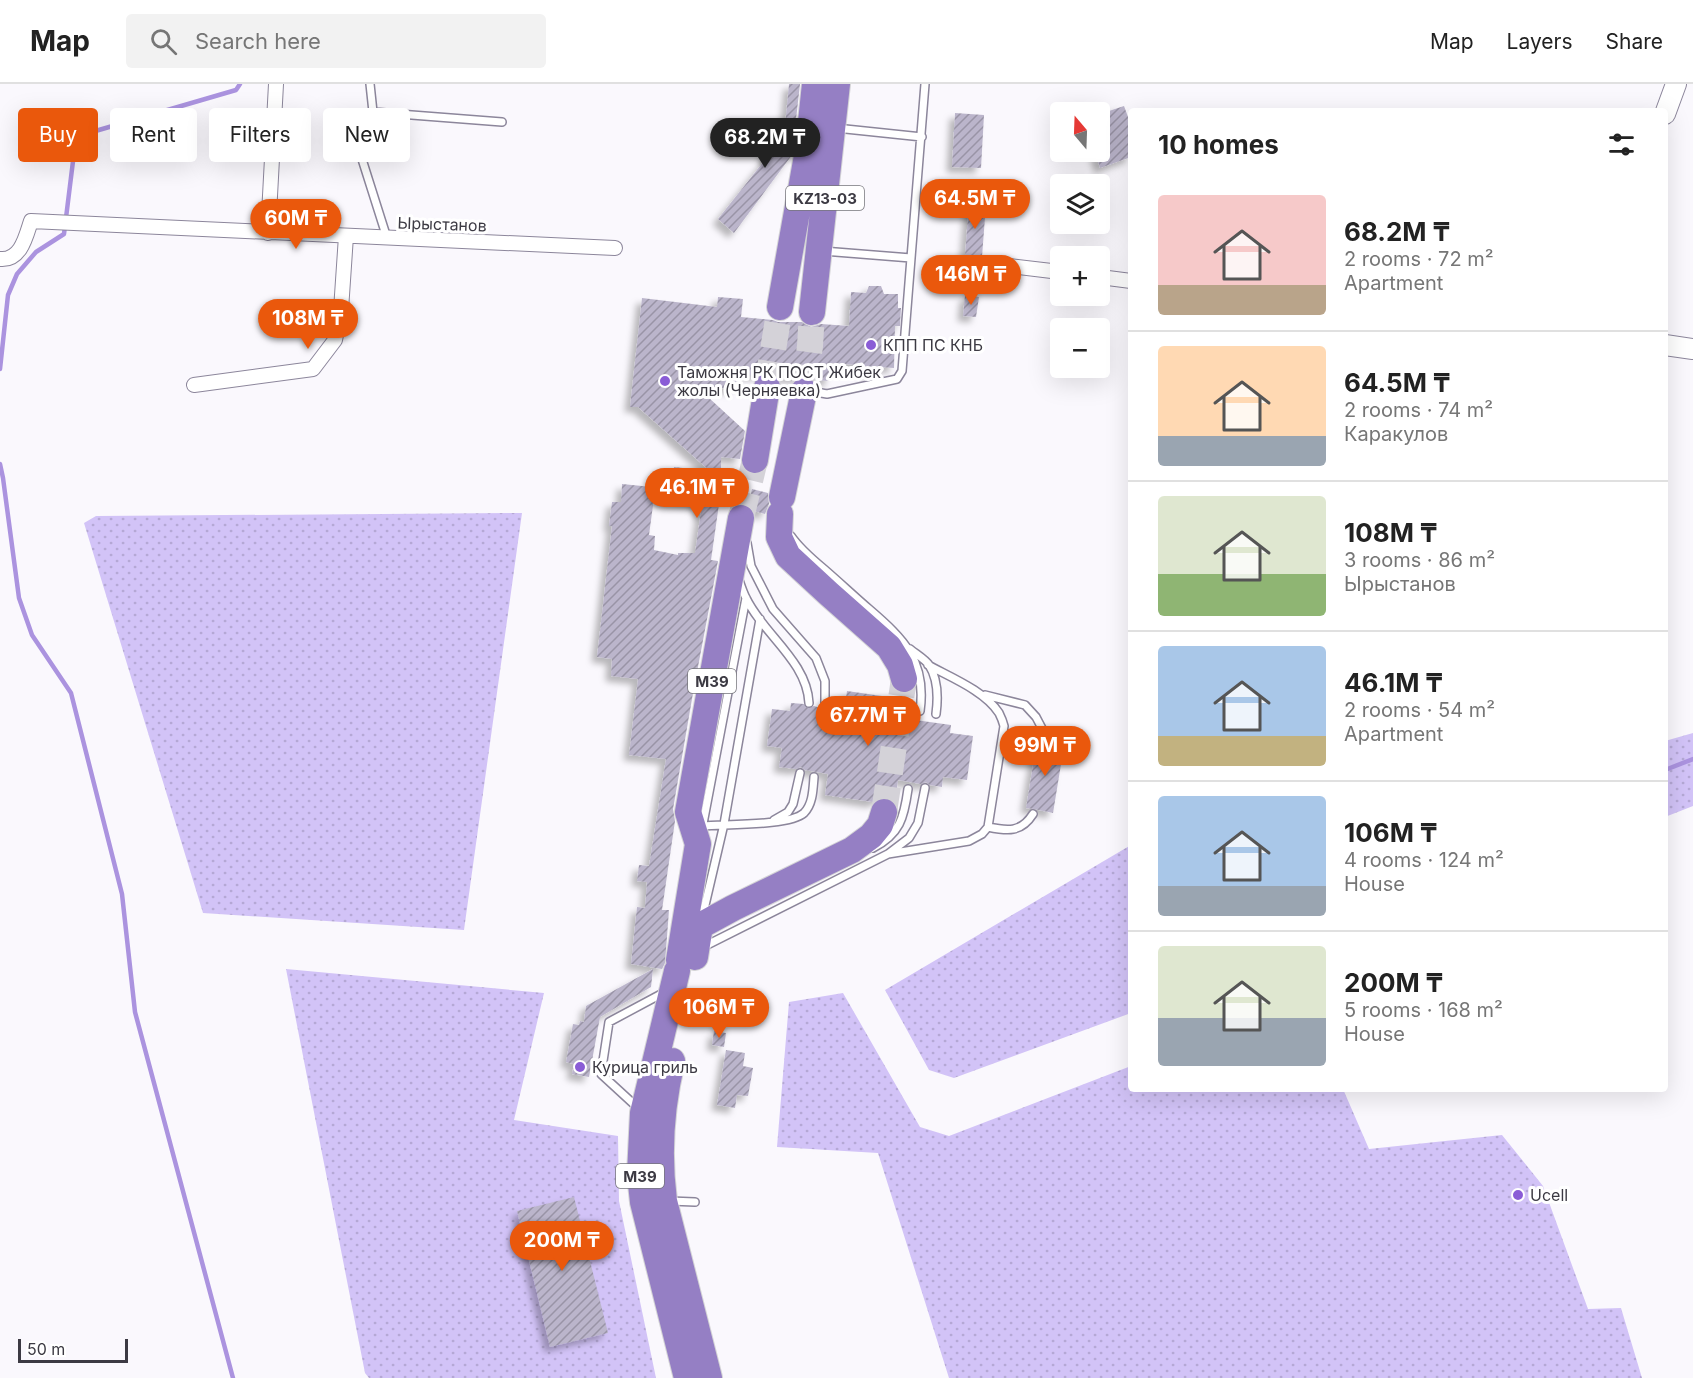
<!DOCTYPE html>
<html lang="en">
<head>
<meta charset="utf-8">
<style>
	:root { --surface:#fff; --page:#f2f2f2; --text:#222; --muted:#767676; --line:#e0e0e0; --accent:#ea580c }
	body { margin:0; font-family:Inter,sans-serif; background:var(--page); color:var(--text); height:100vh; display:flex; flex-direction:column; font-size:22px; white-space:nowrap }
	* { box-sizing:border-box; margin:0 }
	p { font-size:20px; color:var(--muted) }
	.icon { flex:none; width:33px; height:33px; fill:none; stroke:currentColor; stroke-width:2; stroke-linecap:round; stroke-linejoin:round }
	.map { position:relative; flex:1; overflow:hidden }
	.panel { position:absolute; left:1128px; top:24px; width:540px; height:984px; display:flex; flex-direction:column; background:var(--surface); border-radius:6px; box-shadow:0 6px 24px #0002 }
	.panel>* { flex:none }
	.top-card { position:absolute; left:18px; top:24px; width:570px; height:54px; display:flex; gap:12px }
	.needle { width:39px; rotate:341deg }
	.fabs { position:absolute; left:1050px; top:18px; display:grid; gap:12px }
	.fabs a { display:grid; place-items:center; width:60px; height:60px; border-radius:6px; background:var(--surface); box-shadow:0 6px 24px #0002; font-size:30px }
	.scale { position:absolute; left:18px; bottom:15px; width:110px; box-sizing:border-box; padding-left:6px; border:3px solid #3c3a43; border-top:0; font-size:16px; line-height:21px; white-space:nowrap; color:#3c3a43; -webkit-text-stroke:4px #fff; paint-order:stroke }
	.price { position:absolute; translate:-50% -51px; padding:0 14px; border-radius:21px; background:var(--accent); color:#fff; font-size:20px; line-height:39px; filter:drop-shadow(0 2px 3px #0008) }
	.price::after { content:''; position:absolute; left:50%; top:36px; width:18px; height:14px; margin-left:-9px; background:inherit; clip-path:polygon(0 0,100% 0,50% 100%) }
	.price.on { background:#222; color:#fff }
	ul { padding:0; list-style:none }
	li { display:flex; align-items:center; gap:18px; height:150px; padding:0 30px }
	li+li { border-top:2px solid var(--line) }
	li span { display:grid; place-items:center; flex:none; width:168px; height:120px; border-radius:6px; color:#555 }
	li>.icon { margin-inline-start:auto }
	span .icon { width:72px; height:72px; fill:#fffc; stroke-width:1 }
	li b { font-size:26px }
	h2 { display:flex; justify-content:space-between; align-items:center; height:72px; padding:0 30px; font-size:26px }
	.pill { padding:0 21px; border-radius:6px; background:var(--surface); box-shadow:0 6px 24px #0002; font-size:21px; line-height:54px }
	.pill.on { background:var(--accent); color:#fff }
	header { display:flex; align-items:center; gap:36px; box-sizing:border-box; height:84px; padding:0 30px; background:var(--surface); border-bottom:2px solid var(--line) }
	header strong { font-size:28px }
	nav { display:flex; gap:33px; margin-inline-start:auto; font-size:21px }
	.search { width:420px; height:54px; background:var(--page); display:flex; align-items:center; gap:15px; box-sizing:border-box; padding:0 21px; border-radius:6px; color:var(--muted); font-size:22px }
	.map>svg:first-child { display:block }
	.grass { fill:url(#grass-dots) }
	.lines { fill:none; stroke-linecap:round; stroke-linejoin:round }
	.stream { stroke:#ab93df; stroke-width:4.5 }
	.building { fill:url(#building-hatch); fill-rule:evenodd; filter:url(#shadow) }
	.highway-tunnel { stroke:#d4d2d8; stroke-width:26; stroke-dasharray:26 13; stroke-linecap:butt }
	.lane-casing { stroke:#8c869b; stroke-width:10 }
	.street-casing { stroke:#8c869b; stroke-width:16 }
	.secondary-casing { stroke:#8c869b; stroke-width:22 }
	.highway-casing { stroke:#d4d4d6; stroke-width:28 }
	.lane { stroke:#fff; stroke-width:7 }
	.street { stroke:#fff; stroke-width:14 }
	.secondary { stroke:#fff; stroke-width:20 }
	.highway { stroke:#957fc4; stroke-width:26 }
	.poi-dot { fill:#8a5cd6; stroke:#fff; stroke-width:2 }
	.labels { text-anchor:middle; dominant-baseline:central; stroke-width:6; stroke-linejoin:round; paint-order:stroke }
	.shield { fill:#fff; stroke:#76757b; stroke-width:1.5 }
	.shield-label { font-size:15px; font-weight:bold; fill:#3c3a43 }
	.street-label { font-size:16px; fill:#3c3a43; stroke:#fff }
	.poi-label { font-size:16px; fill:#3c3a43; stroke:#fff; text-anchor:start }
</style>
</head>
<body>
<header>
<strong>Map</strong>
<div class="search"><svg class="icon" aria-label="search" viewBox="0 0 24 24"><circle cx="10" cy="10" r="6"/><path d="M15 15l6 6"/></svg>Search here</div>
<nav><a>Map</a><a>Layers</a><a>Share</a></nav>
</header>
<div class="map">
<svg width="1693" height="1294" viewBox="0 0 1693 1294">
	<defs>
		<pattern id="grass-dots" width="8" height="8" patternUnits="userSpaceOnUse" patternTransform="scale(1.5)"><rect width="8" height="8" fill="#d2c3f7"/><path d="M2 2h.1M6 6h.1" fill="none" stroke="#b5a8d5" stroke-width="1.8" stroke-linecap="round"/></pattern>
		<pattern id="building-hatch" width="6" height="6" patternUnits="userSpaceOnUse" patternTransform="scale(1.5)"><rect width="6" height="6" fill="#bbb5cb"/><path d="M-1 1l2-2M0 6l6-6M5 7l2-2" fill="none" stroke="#9994a6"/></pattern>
		<filter id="shadow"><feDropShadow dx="-5.5" dy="5.5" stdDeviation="3" flood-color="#0004"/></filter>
	</defs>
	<rect width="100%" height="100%" fill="#faf8fd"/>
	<!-- grass -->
	<path class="grass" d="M522 429 464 846 203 829 84 439 96 432Z
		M1693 649V722L1665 733V657Z
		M1131 761V929L954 994 929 986 885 906Z
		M286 885 544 909 514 1036 618 1052 619 1117 656 1294H369L365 1289Z
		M843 909 920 1043 949 1052 1131 982V1005H1343L1369 1065 1502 1051 1543 1102 1588 1225 1621 1224 1642 1294H949L878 1069 777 1063 789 918Z"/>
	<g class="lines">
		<!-- stream -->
		<path class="stream" d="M0 285 8 211 17 190 36 168 64 150 75 61 92 48 236 6 240 0
			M0 380 3 394 19 514 32 551 71 609 122 810 135 928 233 1294
			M1665 686 1693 675"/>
	</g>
	<!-- building -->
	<path class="building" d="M789 0H800L792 71 734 149 718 135 784 52Z
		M1124 22 1131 41V73L1100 84 1095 68H1100V30Z
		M955 29 984 31 981 84 952 83Z
		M969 118 986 120 982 173 965 172Z
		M869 202H881L884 210H898V224H901L900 242H895L894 284 879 283 872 289H865L859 281 832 279 830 297 814 296 806 292 797 294 778 293 769 288 762 289 758 291H737L735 305 696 302 745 347 740 375 721 373V413H720L711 476 718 477 693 609 673 725 675 737 662 826H669L665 879 662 885 631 880 637 823 645 824 647 798 637 797 639 781 649 782 666 675 629 671 638 595 611 592 612 575 597 573 612 442H609L612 418H621L622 400 672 405 674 383 710 387 638 323H630L642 214 717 223 718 213 743 215 741 233 773 236 778 238H802L811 243 821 240 849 242 851 208 866 209ZM654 414 702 420 695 469H678V471L654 466 655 452 649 451Z
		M965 211 979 213 976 233 963 232Z
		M752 405 768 409 769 420 765 430 754 427 748 421Z
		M847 607 903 615 901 634 951 641 950 649 973 652 967 696 943 693 942 703 930 701 926 698 921 700 898 696 895 718 889 714 881 713 873 718 825 711 828 690 805 686 801 683 796 685 779 683 782 664 767 662 772 625 790 627 791 619 804 620 808 624 814 622 824 625 844 626Z
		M1037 657 1064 662 1053 729 1034 725 1026 724Z
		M653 885 651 903 600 933 589 993 572 990 574 980 566 978 573 940 579 941 580 937 584 938 586 922Z
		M714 947 726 949 724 963 712 961Z
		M726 966 745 969 743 982 753 984 748 1012 737 1011 735 1024 717 1021Z
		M574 1113 608 1249 550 1263 517 1127Z"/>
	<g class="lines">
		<!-- highway-tunnel -->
		<path class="highway-tunnel" d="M767 303 780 223
			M804 307 810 262 812 228
			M741 434 755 376
			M884 728 904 595"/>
		<defs>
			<path id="lane" d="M370 0 373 28
				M836 44 922 53
				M387 154 361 72 358 48 373 28 502 38
				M911 174 925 0
				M810 307 827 310 897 295 902 287 911 174 823 167
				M791 452C800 465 812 475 824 485 839 498 854 512 869 525 904 555 927 578 920 627
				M747 459 751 482 773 525 816 574 825 597V619
				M739 496C741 502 743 508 746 514 763 550 807 577 809 619
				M910 565C916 570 925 575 929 581 938 595 938 615 936 630
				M985 611 1025 621 1036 633 1047 654
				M774 736 788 728 793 720 800 689
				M703 742C725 740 790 742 804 729 813 720 813 705 814 693
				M988 743C1007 747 1021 749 1033 730
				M702 745 746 514
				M873 764C900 750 904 734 908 705
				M888 770 969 757 982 750 988 743 1004 642C1003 638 1001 633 999 629 985 607 950 593 928 581
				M702 834 724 740 760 535
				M703 863 888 770 909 754 918 739 925 704
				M638 1024 601 990 609 938 665 908
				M670 1117 695 1118"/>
			<path id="street" d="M268 149 276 0
				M0 175C21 177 26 152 31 137L615 164
				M1001 181 1060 188
				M1100 193 1131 197
				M194 301 313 285 335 256 341 226 346 152"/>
			<path id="secondary" d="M1665 30 1676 0
				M1665 261 1693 265"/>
			<path id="highway" d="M780 223 808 66 815 0
				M812 228 837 0
				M755 376 767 303
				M782 413 804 307
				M780 430 779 453 788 472 828 509 889 563 900 581 904 595
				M695 873 700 842 733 824 852 766 871 752 880 741 884 728
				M679 876 698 760 688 728 741 434
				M677 887 643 1029 640 1090 643 1118 687 1294
				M672 977C661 1023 658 1071 664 1117L709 1294"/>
		</defs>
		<!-- lane casing -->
		<use href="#lane" class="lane-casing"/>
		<!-- street casing -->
		<use href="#street" class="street-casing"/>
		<!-- secondary casing -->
		<use href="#secondary" class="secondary-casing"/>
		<!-- highway casing -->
		<use href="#highway" class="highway-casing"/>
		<!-- lane -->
		<use href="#lane" class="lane"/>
		<!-- street -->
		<use href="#street" class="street"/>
		<!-- secondary -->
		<use href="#secondary" class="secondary"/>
		<!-- highway -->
		<use href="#highway" class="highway"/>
	</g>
	<!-- markers -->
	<g class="poi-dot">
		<circle cx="871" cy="261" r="6"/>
		<circle cx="665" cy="297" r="6"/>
		<circle cx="580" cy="983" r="6"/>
		<circle cx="1518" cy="1111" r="6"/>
	</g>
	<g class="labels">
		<!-- shield labels -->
		<g class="shield">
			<rect x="786" y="102" width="78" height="24" rx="4.5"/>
			<rect x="688" y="585" width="48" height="24" rx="4.5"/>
			<rect x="616" y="1080" width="48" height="24" rx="4.5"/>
		</g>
		<g class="shield-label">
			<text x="825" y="114">KZ13-03</text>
			<text x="712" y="597">M39</text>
			<text x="640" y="1092">M39</text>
		</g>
		<!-- street labels -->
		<g class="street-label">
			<text transform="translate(442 140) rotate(2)">Ырыстанов</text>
		</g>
		<!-- poi labels -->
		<g class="poi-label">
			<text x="883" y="261">КПП ПС КНБ</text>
			<text x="677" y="288">Таможня РК ПОСТ Жибек<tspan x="677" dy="18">жолы (Черняевка)</tspan></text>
			<text x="592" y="983">Курица гриль</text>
			<text x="1530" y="1111">Ucell</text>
		</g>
	</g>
</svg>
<div class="fabs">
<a><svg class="needle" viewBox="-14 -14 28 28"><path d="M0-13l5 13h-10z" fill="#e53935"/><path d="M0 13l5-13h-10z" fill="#767676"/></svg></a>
<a><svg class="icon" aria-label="layers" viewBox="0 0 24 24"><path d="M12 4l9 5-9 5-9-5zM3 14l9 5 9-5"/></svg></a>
<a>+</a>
<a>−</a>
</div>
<div class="scale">50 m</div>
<b class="price on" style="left:765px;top:85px">68.2M ₸</b>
<b class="price" style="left:975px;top:146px">64.5M ₸</b>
<b class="price" style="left:296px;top:166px">60M ₸</b>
<b class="price" style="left:971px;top:222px">146M ₸</b>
<b class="price" style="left:308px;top:266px">108M ₸</b>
<b class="price" style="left:697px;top:435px">46.1M ₸</b>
<b class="price" style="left:868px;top:663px">67.7M ₸</b>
<b class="price" style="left:1045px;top:693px">99M ₸</b>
<b class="price" style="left:719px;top:955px">106M ₸</b>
<b class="price" style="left:562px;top:1188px">200M ₸</b>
<div class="top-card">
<a class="pill on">Buy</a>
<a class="pill">Rent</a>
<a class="pill">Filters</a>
<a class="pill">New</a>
</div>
<section class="panel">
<h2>10 homes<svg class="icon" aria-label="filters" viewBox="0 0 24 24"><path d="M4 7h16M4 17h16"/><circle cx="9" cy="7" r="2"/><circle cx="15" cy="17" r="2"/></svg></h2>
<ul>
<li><span style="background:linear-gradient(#f6c9c9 75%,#b9a48a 0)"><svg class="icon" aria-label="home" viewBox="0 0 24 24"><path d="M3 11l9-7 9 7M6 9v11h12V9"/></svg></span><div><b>68.2M ₸</b><p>2 rooms · 72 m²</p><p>Apartment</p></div></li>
<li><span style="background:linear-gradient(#ffd9b3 75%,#9aa5b1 0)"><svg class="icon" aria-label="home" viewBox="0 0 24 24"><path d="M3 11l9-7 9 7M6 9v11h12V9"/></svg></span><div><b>64.5M ₸</b><p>2 rooms · 74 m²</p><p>Каракулов</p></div></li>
<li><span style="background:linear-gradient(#dfe7d0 65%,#8fb573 0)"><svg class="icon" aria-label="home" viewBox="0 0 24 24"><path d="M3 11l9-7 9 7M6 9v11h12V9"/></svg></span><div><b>108M ₸</b><p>3 rooms · 86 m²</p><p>Ырыстанов</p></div></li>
<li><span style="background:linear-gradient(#a9c7e8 75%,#c2b280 0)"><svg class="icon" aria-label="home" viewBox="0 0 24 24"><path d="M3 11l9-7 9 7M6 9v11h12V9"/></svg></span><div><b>46.1M ₸</b><p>2 rooms · 54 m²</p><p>Apartment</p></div></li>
<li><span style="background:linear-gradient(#a9c7e8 75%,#9aa5b1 0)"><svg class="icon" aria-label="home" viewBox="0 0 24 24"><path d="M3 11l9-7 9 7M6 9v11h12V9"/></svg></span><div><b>106M ₸</b><p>4 rooms · 124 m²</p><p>House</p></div></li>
<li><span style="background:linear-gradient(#dfe7d0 60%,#9aa5b1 0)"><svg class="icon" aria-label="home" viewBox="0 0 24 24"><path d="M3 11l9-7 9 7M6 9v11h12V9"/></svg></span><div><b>200M ₸</b><p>5 rooms · 168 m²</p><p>House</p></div></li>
</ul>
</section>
</div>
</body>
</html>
